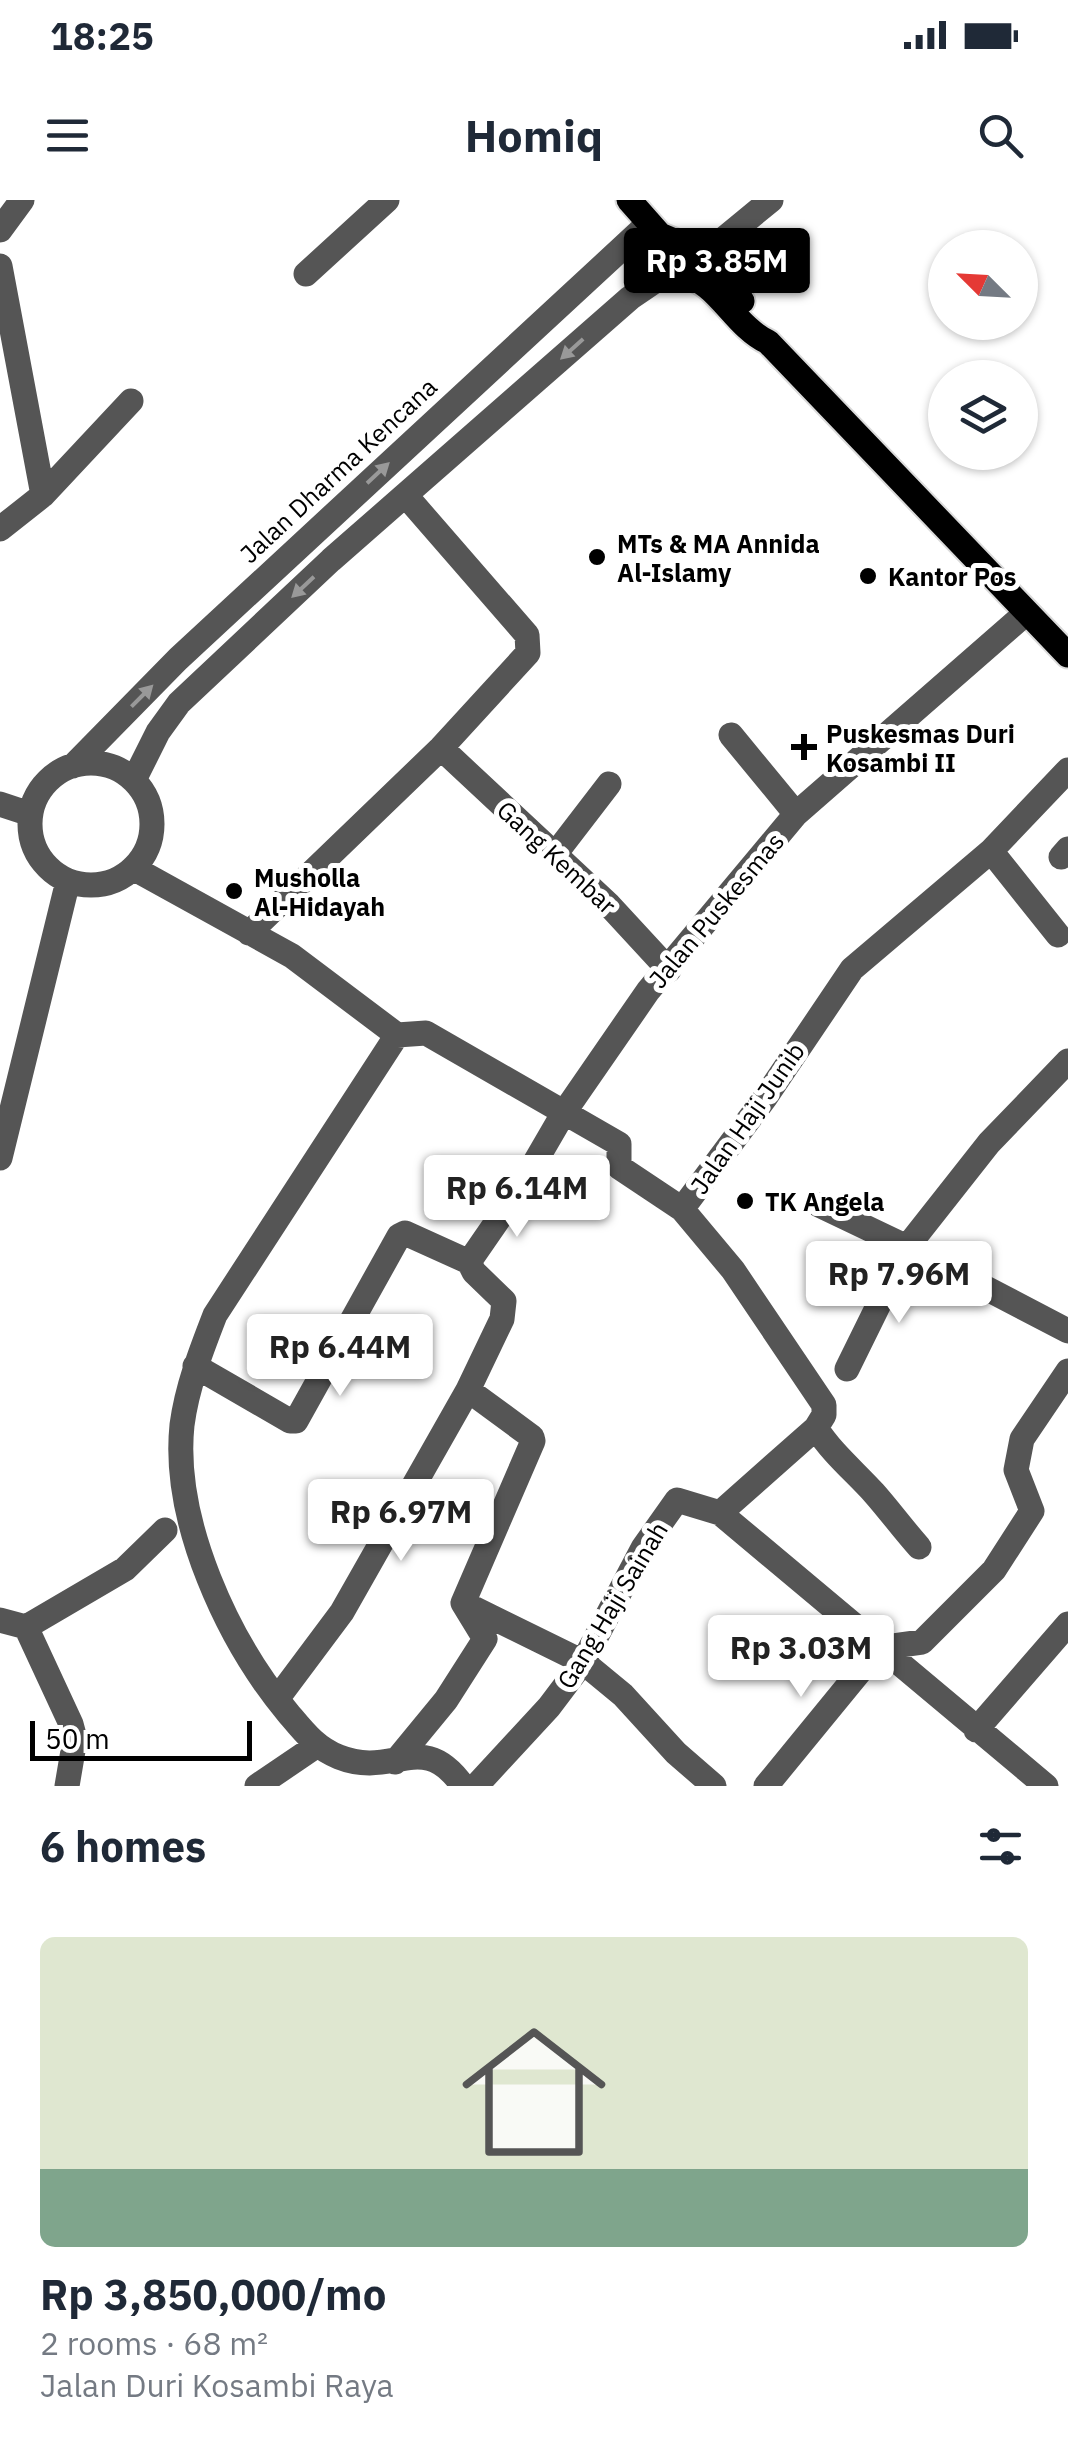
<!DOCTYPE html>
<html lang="en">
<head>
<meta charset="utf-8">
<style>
	:root { --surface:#fff; --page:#f2f2f3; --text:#1f2937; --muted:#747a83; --line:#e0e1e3; --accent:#000 }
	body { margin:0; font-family:"IBM Plex Sans",sans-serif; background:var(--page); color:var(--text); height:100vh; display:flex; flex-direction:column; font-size:38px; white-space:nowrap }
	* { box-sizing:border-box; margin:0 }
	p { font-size:32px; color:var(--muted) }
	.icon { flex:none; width:55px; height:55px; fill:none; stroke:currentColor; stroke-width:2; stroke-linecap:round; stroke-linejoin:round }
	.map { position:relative; height:1586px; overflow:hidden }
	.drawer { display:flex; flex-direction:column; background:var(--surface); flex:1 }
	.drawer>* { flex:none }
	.needle { width:65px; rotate:294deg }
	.buttons { position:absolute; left:928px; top:30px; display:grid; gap:20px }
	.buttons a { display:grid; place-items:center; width:110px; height:110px; border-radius:50%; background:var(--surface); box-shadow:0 2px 8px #0004; font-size:50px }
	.scale { position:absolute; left:30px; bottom:25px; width:222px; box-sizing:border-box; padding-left:10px; border:5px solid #000; border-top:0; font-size:28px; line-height:35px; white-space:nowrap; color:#000; -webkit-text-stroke:8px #fff; paint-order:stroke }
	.price { position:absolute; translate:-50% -85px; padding:0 22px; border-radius:10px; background:#fff; color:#222; font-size:32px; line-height:65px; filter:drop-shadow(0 2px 5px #0008) }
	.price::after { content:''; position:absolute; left:50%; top:60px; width:30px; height:22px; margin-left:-15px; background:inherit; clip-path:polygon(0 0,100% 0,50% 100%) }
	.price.selected { background:var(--accent); color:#fff }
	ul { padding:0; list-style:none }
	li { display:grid; align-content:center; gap:20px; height:530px; padding:0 40px }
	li+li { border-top:2px solid var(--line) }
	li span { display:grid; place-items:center; height:310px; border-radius:15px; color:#555 }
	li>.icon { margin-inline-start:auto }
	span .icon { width:180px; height:180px; fill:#fffc; stroke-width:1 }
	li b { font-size:42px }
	h2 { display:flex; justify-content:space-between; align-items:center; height:120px; padding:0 40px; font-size:42px }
	.status { display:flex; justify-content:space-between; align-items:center; height:70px; padding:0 50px; background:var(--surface); direction:ltr }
	.status svg { height:28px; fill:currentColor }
	header { display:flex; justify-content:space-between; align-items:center; height:130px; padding:0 40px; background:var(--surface); font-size:45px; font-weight:800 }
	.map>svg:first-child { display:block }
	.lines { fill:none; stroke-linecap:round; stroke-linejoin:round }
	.major-casing { stroke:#dbdbdb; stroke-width:29 }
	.minor { stroke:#555; stroke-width:25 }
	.major { stroke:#000; stroke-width:25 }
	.oneway { fill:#999 }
	.poi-dot { fill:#000; stroke:#fff; stroke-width:4 }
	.labels { text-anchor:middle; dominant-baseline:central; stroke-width:10; stroke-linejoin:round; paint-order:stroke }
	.street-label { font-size:25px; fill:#000; stroke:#fff }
	.poi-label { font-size:25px; font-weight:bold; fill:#000; stroke:#fff; text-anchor:start }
</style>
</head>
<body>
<div class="status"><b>18:25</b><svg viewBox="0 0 49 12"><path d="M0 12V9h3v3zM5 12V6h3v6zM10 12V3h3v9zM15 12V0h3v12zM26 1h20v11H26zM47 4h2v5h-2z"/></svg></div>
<header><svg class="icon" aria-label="menu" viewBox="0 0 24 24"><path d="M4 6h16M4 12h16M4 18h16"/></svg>Homiq<svg class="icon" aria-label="search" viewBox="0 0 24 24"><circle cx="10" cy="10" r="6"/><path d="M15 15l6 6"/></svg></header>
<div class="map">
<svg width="1068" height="1586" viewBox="0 0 1068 1586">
	<rect width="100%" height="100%" fill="#fff"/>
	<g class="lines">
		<defs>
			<path id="major" d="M629 0 660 35 693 49 711 62 742 101
				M680 75C717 78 732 125 768 142L1068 455"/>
		</defs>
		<!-- major casing -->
		<use href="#major" class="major-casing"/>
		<!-- minor -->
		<path class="minor" d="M0 30 22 0
			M0 66 43 295
			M306 74 387 0
			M0 329 43 295 131 201
			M731 535 796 614
			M441 548 609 705 669 770
			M30 624a61 61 0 1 1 122 0a61 61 0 1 1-122 0Z
			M73 566 178 459 648 24
			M134 580 158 532 179 503 331 360 630 98 655 81 680 75 771 0
			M0 604 30 614
			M991 651 1058 735
			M556 653 609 584
			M1061 657 1068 649
			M133 668 292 756 397 835 426 833 619 944V967L682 1009
			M249 733 441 548 528 453 527 435 407 297
			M397 835 215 1115C201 1151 187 1187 182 1225 172 1321 228 1441 288 1513 304 1532 316 1548 339 1557 394 1579 422 1528 463 1586
			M0 958 68 681
			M819 1005 907 1047 1068 1131
			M469 1062 520 988 563 914 648 791 796 614 1025 414
			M195 1166 290 1221H296L399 1036 405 1033 469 1062 474 1072 504 1101 502 1119 468 1190 342 1412 277 1499
			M847 1169 907 1047 989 943 1068 861
			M816 1228C832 1253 854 1271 874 1293 889 1310 903 1329 919 1347
			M463 1403 583 1462 623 1495 676 1553 714 1586
			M0 1420 26 1427 71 1524 75 1539 67 1586
			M26 1427 125 1369 165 1330
			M976 1530 1068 1424
			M395 1562 446 1500 485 1439 463 1403 533 1241 532 1237 468 1190
			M257 1586 316 1546
			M476 1586 549 1507 583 1462 643 1348 677 1300 720 1313
			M766 1586 879 1448 922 1442 994 1370 1032 1311 1016 1270 1022 1239 1068 1171
			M1046 1586 720 1313 816 1228 824 1215V1205L733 1070 682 1009 765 898 852 769 991 651 1068 570"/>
		<!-- major -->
		<use href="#major" class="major"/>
	</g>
	<!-- one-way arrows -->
	<defs><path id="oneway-solid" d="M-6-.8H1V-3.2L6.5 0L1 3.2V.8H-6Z" transform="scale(2.5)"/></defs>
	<g class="oneway">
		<use href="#oneway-solid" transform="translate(572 149) rotate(138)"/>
		<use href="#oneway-solid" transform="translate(378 273) rotate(-43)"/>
		<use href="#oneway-solid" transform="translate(303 387) rotate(137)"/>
		<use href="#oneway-solid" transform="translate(142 496) rotate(-45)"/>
	</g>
	<!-- markers -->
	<g class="poi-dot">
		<circle cx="597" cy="357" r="10"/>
		<circle cx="868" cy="376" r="10"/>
		<path d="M799 532h10v10h10v10h-10v10h-10v-10h-10v-10h10z"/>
		<circle cx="234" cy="691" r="10"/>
		<circle cx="745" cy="1001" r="10"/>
	</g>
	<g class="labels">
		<!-- street labels -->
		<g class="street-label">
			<text transform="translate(338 270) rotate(-43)">Jalan Dharma Kencana</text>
			<text transform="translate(557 657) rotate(43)">Gang Kembar</text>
			<text transform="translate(716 710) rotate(-50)">Jalan Puskesmas</text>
			<text transform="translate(747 918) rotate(-55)">Jalan Haji Junib</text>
			<text transform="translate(612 1405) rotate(-59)">Gang Haji Sainah</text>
		</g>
		<!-- poi labels -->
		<g class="poi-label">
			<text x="617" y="343">MTs &amp; MA Annida<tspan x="617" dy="29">Al-Islamy</tspan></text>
			<text x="888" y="376">Kantor Pos</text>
			<text x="826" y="533">Puskesmas Duri<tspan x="826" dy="29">Kosambi II</tspan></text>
			<text x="254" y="677">Musholla<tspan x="254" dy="29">Al-Hidayah</tspan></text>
			<text x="765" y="1001">TK Angela</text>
		</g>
	</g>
</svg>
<div class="buttons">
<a><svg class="needle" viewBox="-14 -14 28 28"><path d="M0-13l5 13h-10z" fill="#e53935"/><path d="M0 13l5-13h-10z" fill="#747a83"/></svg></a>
<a><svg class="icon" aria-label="layers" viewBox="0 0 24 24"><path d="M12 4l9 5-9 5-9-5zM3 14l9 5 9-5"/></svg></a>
</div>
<div class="scale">50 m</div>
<b class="price selected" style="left:717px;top:113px">Rp 3.85M</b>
<b class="price" style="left:517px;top:1040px">Rp 6.14M</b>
<b class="price" style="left:899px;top:1126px">Rp 7.96M</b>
<b class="price" style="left:340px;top:1199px">Rp 6.44M</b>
<b class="price" style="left:401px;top:1364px">Rp 6.97M</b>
<b class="price" style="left:801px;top:1500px">Rp 3.03M</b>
</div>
<section class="drawer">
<h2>6 homes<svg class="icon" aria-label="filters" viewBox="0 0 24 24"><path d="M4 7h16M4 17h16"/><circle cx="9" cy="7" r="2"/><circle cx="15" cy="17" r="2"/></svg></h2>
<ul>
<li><span style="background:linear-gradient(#dfe7d0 75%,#7fa58c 0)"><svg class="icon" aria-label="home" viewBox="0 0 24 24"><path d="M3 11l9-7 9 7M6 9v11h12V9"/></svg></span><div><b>Rp 3,850,000/mo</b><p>2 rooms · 68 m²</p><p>Jalan Duri Kosambi Raya</p></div></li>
</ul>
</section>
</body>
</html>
